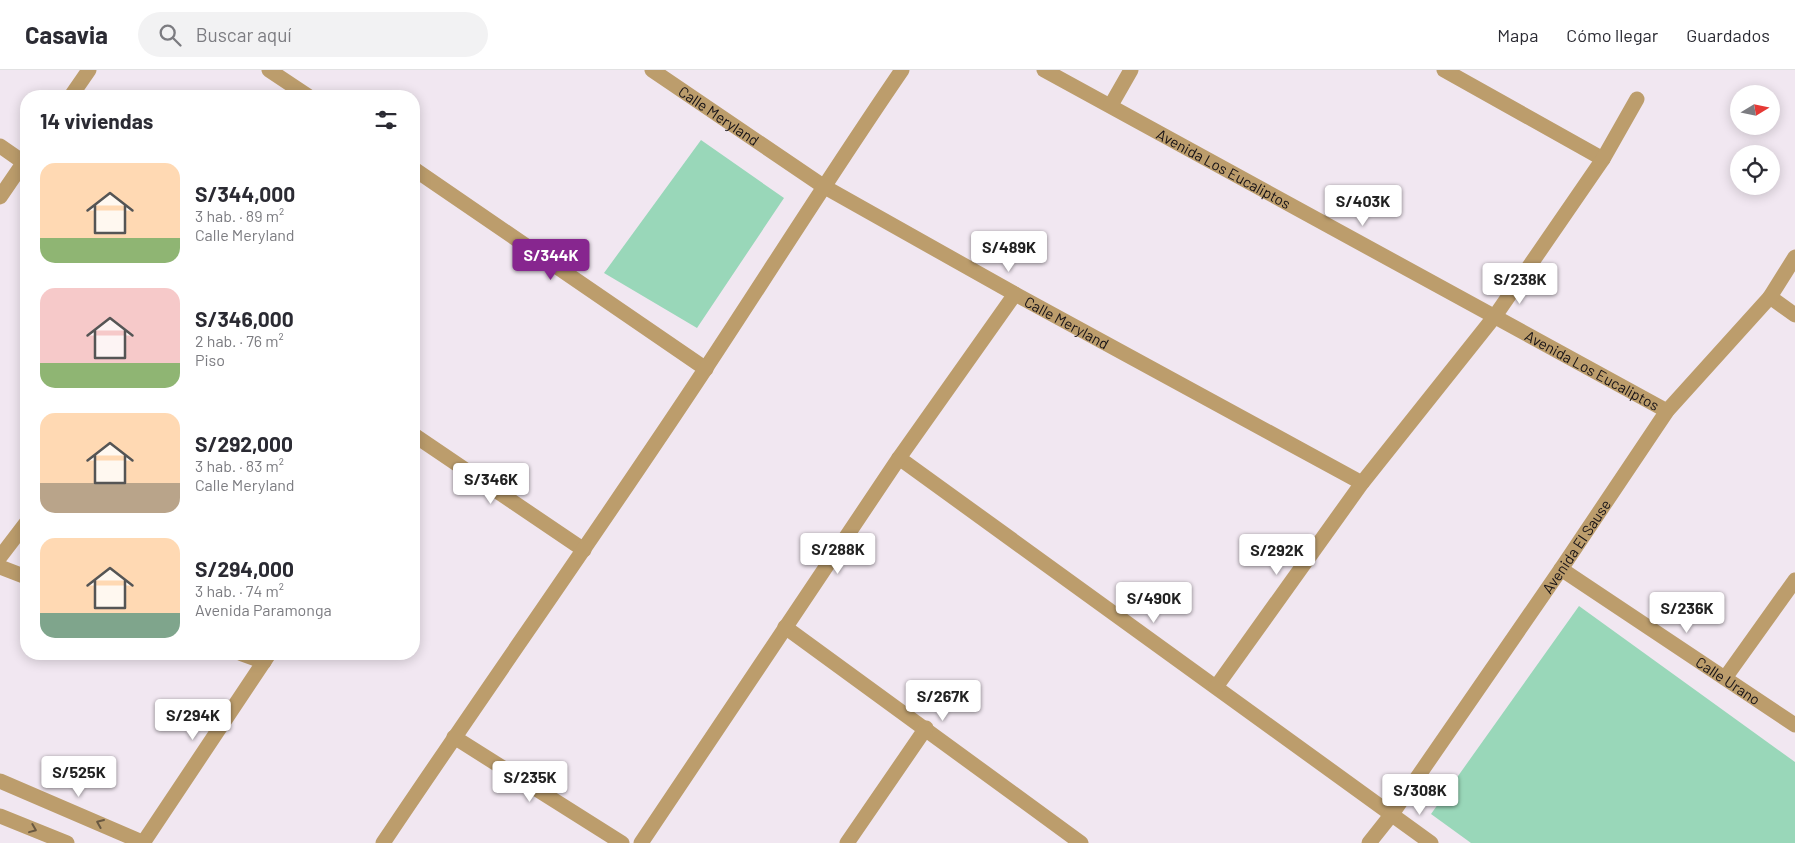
<!DOCTYPE html>
<html lang="es">
<head>
<meta charset="utf-8">
<style>
	:root { --surface:#fff; --page:#f2f2f3; --text:#2b2b33; --muted:#7c7c81; --line:#e1e1e2; --accent:#87268f }
	body { margin:0; font-family:Barlow,sans-serif; background:var(--page); color:var(--text); height:100vh; display:flex; flex-direction:column; font-size:19px; white-space:nowrap }
	* { box-sizing:border-box; margin:0 }
	p { font-size:16px; color:var(--muted) }
	.icon { flex:none; width:28px; height:28px; fill:none; stroke:currentColor; stroke-width:2; stroke-linecap:round; stroke-linejoin:round }
	.map { position:relative; flex:1; overflow:hidden }
	.panel { position:absolute; left:20px; top:20px; width:400px; height:570px; display:flex; flex-direction:column; background:var(--surface); border-radius:20px; box-shadow:0 2px 12px #0003 }
	.panel>* { flex:none }
	.needle { width:32px; rotate:80deg }
	.tools { position:absolute; left:1730px; top:15px; display:grid; gap:10px }
	.tools a { display:grid; place-items:center; width:50px; height:50px; border-radius:50%; background:var(--surface); box-shadow:0 2px 12px #0003; font-size:25px }
	.price { position:absolute; translate:-50% -42px; padding:0 11px; border-radius:5px; background:#fff; color:#222; font-size:16px; line-height:32px; filter:drop-shadow(0 1px 2px #0008) }
	.price::after { content:''; position:absolute; left:50%; top:30px; width:15px; height:11px; margin-left:-8px; background:inherit; clip-path:polygon(0 0,100% 0,50% 100%) }
	.price.selected { background:var(--accent); color:#fff }
	ul { padding:0; list-style:none }
	li { display:flex; align-items:center; gap:15px; height:125px; padding:0 20px }
	li span { display:grid; place-items:center; flex:none; width:140px; height:100px; border-radius:15px; color:#555 }
	li>.icon { margin-inline-start:auto }
	span .icon { width:60px; height:60px; fill:#fffc; stroke-width:1 }
	li b { font-size:21px }
	h2 { display:flex; justify-content:space-between; align-items:center; height:60px; padding:0 20px; font-size:21px }
	header { display:flex; align-items:center; gap:30px; box-sizing:border-box; height:70px; padding:0 25px; background:var(--surface); border-bottom:1px solid var(--line) }
	header strong { font-size:24px }
	nav { display:flex; gap:28px; margin-inline-start:auto; font-size:18px }
	.search { width:350px; height:45px; background:var(--page); display:flex; align-items:center; gap:12px; box-sizing:border-box; padding:0 18px; border-radius:28px; color:var(--muted); font-size:19px }
	.map>svg:first-child { display:block }
	.green { fill:#99d7b9 }
	.lines { fill:none; stroke-linecap:round; stroke-linejoin:round }
	.minor { stroke:#bc9d6c; stroke-width:15 }
	.tertiary { stroke:#bc9d6c; stroke-width:15 }
	.oneway { stroke:#695841 }
	.labels { text-anchor:middle; dominant-baseline:central; stroke-width:4; stroke-linejoin:round; paint-order:stroke }
	.street-label { font-size:15px; fill:#161216; stroke:#fff }
</style>
</head>
<body>
<header>
<strong>Casavia</strong>
<div class="search"><svg class="icon" aria-label="search" viewBox="0 0 24 24"><circle cx="10" cy="10" r="6"/><path d="M15 15l6 6"/></svg>Buscar aquí</div>
<nav><a>Mapa</a><a>Cómo llegar</a><a>Guardados</a></nav>
</header>
<div class="map">
<svg width="1795" height="773" viewBox="0 0 1795 773">
	<rect width="100%" height="100%" fill="#f1e7f1"/>
	<!-- green -->
	<path class="green" d="M701 70 784 128 697 258 604 203Z
		M1579 536 1795 692V773H1471L1431 744Z"/>
	<g class="lines">
		<!-- minor -->
		<g class="minor">
			<path d="M269 0 308 26"/>
			<path id="s1" d="M652 0 823 116 1015 224 1362 413"/>
			<path id="s2" d="M1044 0 1667 341"/>
			<path d="M1444 0 1603 89"/>
			<path d="M1111 35 1131 0"/>
			<path d="M0 76 26 94"/>
			<path d="M414 99 706 299"/>
			<path d="M1770 227 1795 245"/>
			<path d="M414 365 584 480"/>
			<path d="M899 388 1431 773"/>
			<path d="M0 487 26 453"/>
			<path d="M0 497 26 507"/>
			<path id="s3" d="M1561 499 1795 655"/>
			<path d="M785 557 1081 773"/>
			<path d="M242 584 264 592"/>
			<path d="M1725 608 1795 510"/>
			<path d="M1216 617 1362 413 1495 246 1603 89 1637 29"/>
			<path d="M454 667 622 773"/>
			<path d="M143 773 269 584"/>
			<path d="M383 773C489 615 599 460 704 301 770 201 834 99 902 0"/>
			<path d="M641 773 899 388 1015 224"/>
			<path d="M847 773 926 658"/>
			<path id="s4" d="M1369 773 1392 744 1561 499 1667 341 1770 227 1795 187"/>
		</g>
		<!-- tertiary -->
		<path class="tertiary" d="M71 26 89 0
			M0 127 26 89
			M0 711 144 773
			M0 746 67 773"/>
	</g>
	<!-- one-way arrows -->
	<defs><path id="oneway-chevron" d="M-2-3.5L2.5 0L-2 3.5" fill="none" stroke-width="1.6" stroke-linecap="round" stroke-linejoin="round" transform="scale(1.25)"/></defs>
	<g class="oneway">
		<use href="#oneway-chevron" transform="translate(100 753) rotate(-157)"/>
		<use href="#oneway-chevron" transform="translate(33 759) rotate(22)"/>
	</g>
	<g class="labels">
		<!-- street labels -->
		<g class="street-label">
			<text stroke="none"><textPath href="#s1" startOffset="81">Calle Meryland</textPath></text>
			<text stroke="none"><textPath href="#s2" startOffset="205">Avenida Los Eucaliptos</textPath></text>
			<text stroke="none"><textPath href="#s1" startOffset="486">Calle Meryland</textPath></text>
			<text stroke="none"><textPath href="#s2" startOffset="625">Avenida Los Eucaliptos</textPath></text>
			<text stroke="none"><textPath href="#s4" startOffset="362">Avenida El Sause</textPath></text>
			<text stroke="none"><textPath href="#s3" startOffset="201">Calle Urano</textPath></text>
		</g>
	</g>
</svg>
<div class="tools">
<a><svg class="needle" viewBox="-14 -14 28 28"><path d="M0-13l5 13h-10z" fill="#e53935"/><path d="M0 13l5-13h-10z" fill="#7c7c81"/></svg></a>
<a><svg class="icon" aria-label="locate" viewBox="0 0 24 24"><circle cx="12" cy="12" r="6"/><path d="M12 2v4M12 18v4M2 12h4M18 12h4"/></svg></a>
</div>
<b class="price" style="left:1363px;top:157px">S/403K</b>
<b class="price" style="left:1009px;top:203px">S/489K</b>
<b class="price selected" style="left:551px;top:211px">S/344K</b>
<b class="price" style="left:1520px;top:235px">S/238K</b>
<b class="price" style="left:491px;top:435px">S/346K</b>
<b class="price" style="left:838px;top:505px">S/288K</b>
<b class="price" style="left:1277px;top:506px">S/292K</b>
<b class="price" style="left:1154px;top:554px">S/490K</b>
<b class="price" style="left:1687px;top:564px">S/236K</b>
<b class="price" style="left:943px;top:652px">S/267K</b>
<b class="price" style="left:193px;top:671px">S/294K</b>
<b class="price" style="left:79px;top:728px">S/525K</b>
<b class="price" style="left:530px;top:733px">S/235K</b>
<b class="price" style="left:1420px;top:746px">S/308K</b>
<section class="panel">
<h2>14 viviendas<svg class="icon" aria-label="filters" viewBox="0 0 24 24"><path d="M4 7h16M4 17h16"/><circle cx="9" cy="7" r="2"/><circle cx="15" cy="17" r="2"/></svg></h2>
<ul>
<li><span style="background:linear-gradient(#ffd9b3 75%,#8fb573 0)"><svg class="icon" aria-label="home" viewBox="0 0 24 24"><path d="M3 11l9-7 9 7M6 9v11h12V9"/></svg></span><div><b>S/344,000</b><p>3 hab. · 89 m²</p><p>Calle Meryland</p></div></li>
<li><span style="background:linear-gradient(#f6c9c9 75%,#8fb573 0)"><svg class="icon" aria-label="home" viewBox="0 0 24 24"><path d="M3 11l9-7 9 7M6 9v11h12V9"/></svg></span><div><b>S/346,000</b><p>2 hab. · 76 m²</p><p>Piso</p></div></li>
<li><span style="background:linear-gradient(#ffd9b3 70%,#b9a48a 0)"><svg class="icon" aria-label="home" viewBox="0 0 24 24"><path d="M3 11l9-7 9 7M6 9v11h12V9"/></svg></span><div><b>S/292,000</b><p>3 hab. · 83 m²</p><p>Calle Meryland</p></div></li>
<li><span style="background:linear-gradient(#ffd9b3 75%,#7fa58c 0)"><svg class="icon" aria-label="home" viewBox="0 0 24 24"><path d="M3 11l9-7 9 7M6 9v11h12V9"/></svg></span><div><b>S/294,000</b><p>3 hab. · 74 m²</p><p>Avenida Paramonga</p></div></li>
</ul>
</section>
</div>
</body>
</html>
